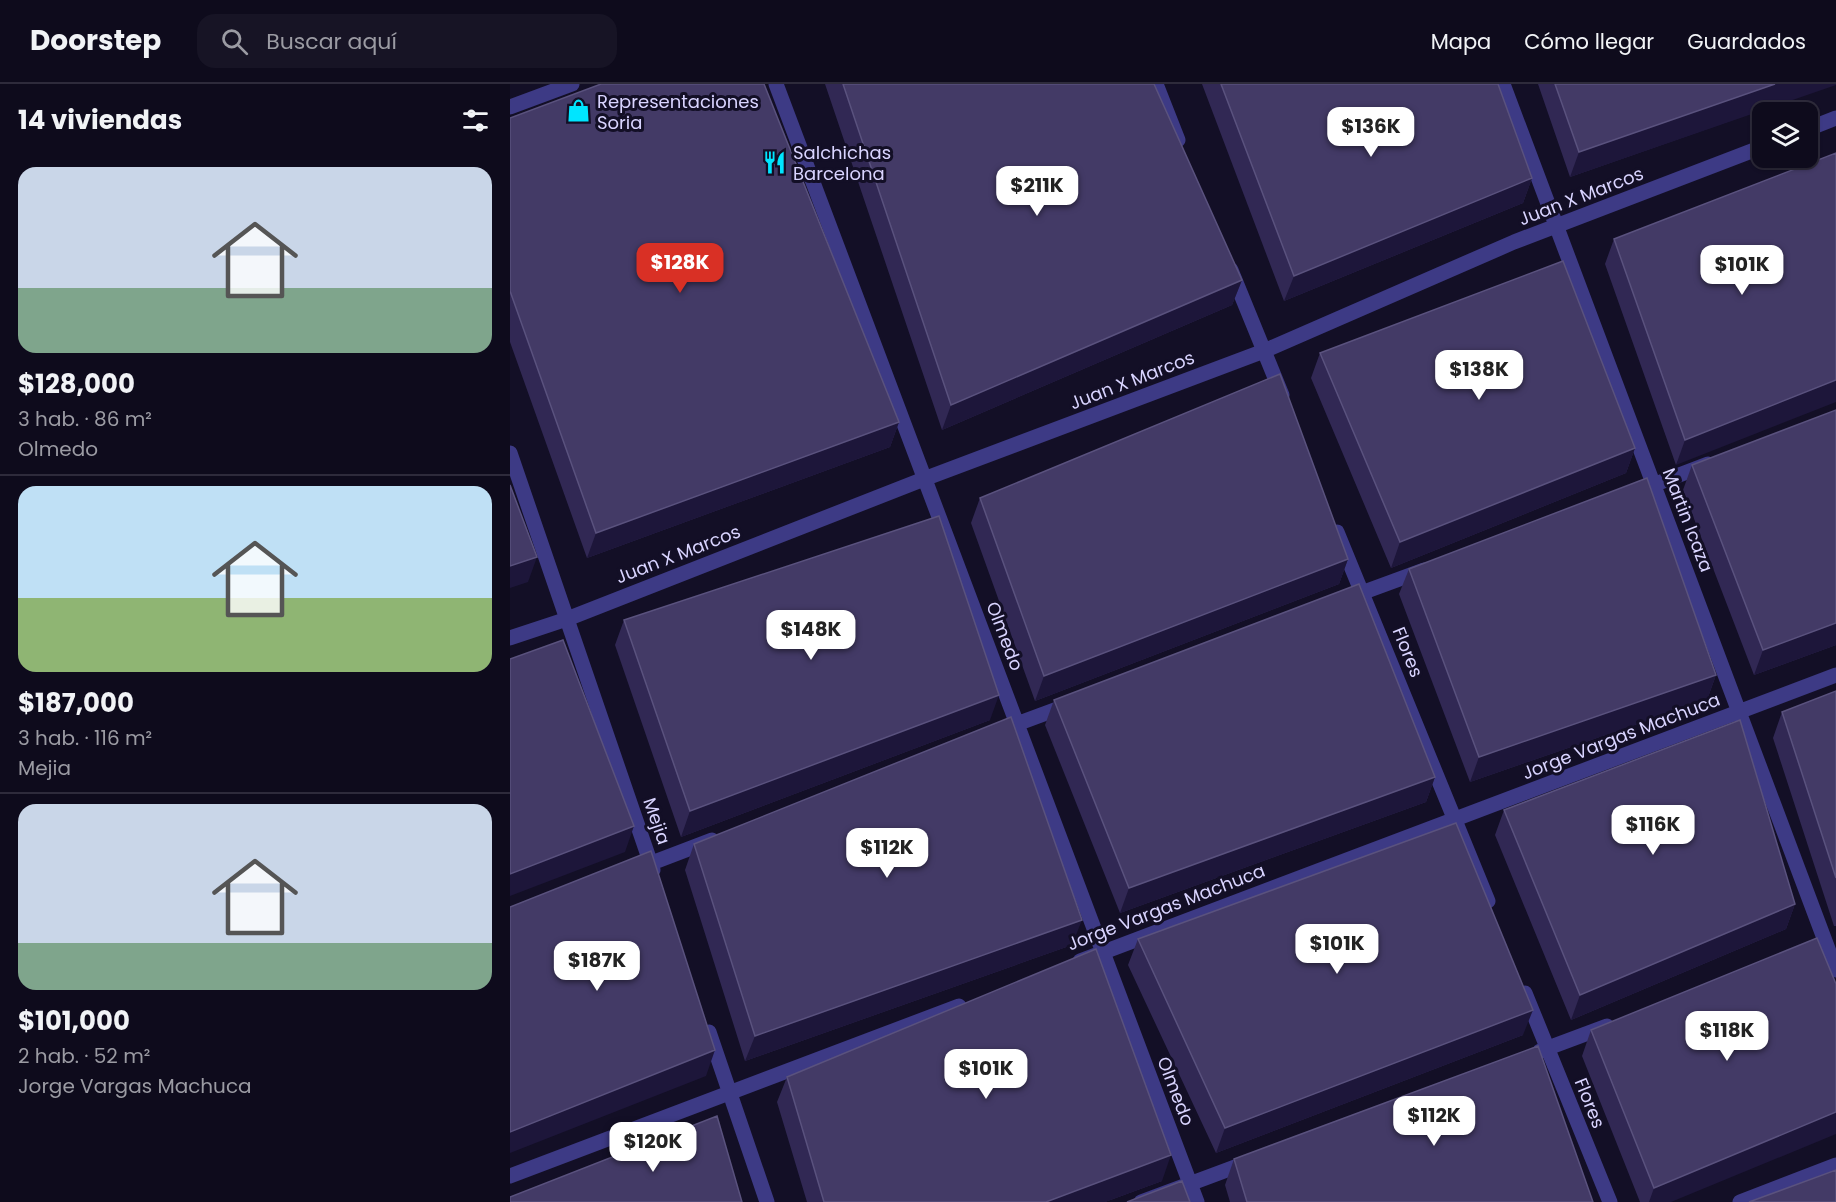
<!DOCTYPE html>
<html lang="es">
<head>
<meta charset="utf-8">
<style>
	:root { --surface:#0e0b1c; --page:#171425; --text:#f1f3f6; --muted:#9b9ba3; --line:#2e2b3b; --accent:#d93025 }
	body { margin:0; font-family:Poppins,sans-serif; background:var(--page); color:var(--text); height:100vh; display:flex; flex-direction:column; font-size:22px; white-space:nowrap }
	* { box-sizing:border-box; margin:0 }
	p { font-size:20px; color:var(--muted) }
	.icon { flex:none; width:33px; height:33px; fill:none; stroke:currentColor; stroke-width:2; stroke-linecap:round; stroke-linejoin:round }
	.map { position:relative; flex:1; overflow:hidden }
	.panel { display:flex; flex-direction:column; background:var(--surface); width:510px }
	.panel>* { flex:none }
	.fabs { position:absolute; left:1242px; top:18px; display:grid; gap:12px }
	.fabs a { display:grid; place-items:center; width:66px; height:66px; border-radius:12px; background:var(--surface); box-shadow:0 2px 4px #0004,0 0 0 2px var(--line); font-size:30px }
	.price { position:absolute; translate:-50% -51px; padding:0 14px; border-radius:12px; background:#fff; color:#222; font-size:20px; line-height:39px; filter:drop-shadow(0 2px 3px #0008) }
	.price::after { content:''; position:absolute; left:50%; top:36px; width:18px; height:14px; margin-left:-9px; background:inherit; clip-path:polygon(0 0,100% 0,50% 100%) }
	.price.selected { background:var(--accent); color:#fff }
	ul { padding:0; list-style:none }
	li { display:grid; align-content:center; gap:12px; height:318px; padding:0 18px }
	li+li { border-top:2px solid var(--line) }
	li span { display:grid; place-items:center; height:186px; border-radius:18px; color:#555 }
	li>.icon { margin-inline-start:auto }
	span .icon { width:108px; height:108px; fill:#fffc; stroke-width:1 }
	li b { font-size:26px }
	h2 { display:flex; justify-content:space-between; align-items:center; height:72px; padding:0 18px; font-size:26px }
	header { display:flex; align-items:center; gap:36px; box-sizing:border-box; height:84px; padding:0 30px; background:var(--surface); border-bottom:2px solid var(--line) }
	header strong { font-size:28px }
	nav { display:flex; gap:33px; margin-inline-start:auto; font-size:21px }
	.search { width:420px; height:54px; background:var(--page); display:flex; align-items:center; gap:15px; box-sizing:border-box; padding:0 21px; border-radius:18px; color:var(--muted); font-size:22px }
	main { display:flex; flex:1; min-height:0 }
	.map>svg:first-child { display:block }
	.lines { fill:none; stroke-linecap:round; stroke-linejoin:round }
	.minor { stroke:#3d3a85; stroke-width:15 }
	.wall { fill:#312854 }
	.shaded-wall { fill:#1d163a }
	.building { fill:#433a66; stroke:#5a527e; stroke-width:1.5 }
	.labels { text-anchor:middle; dominant-baseline:central; stroke-width:6; stroke-linejoin:round; paint-order:stroke }
	.poi-label { font-size:18px; fill:#d9d4ff; stroke:#130f26; text-anchor:start }
	.street-label { font-size:18px; fill:#d9d4ff; stroke:#130f26 }
</style>
</head>
<body>
<header>
<strong>Doorstep</strong>
<div class="search"><svg class="icon" aria-label="search" viewBox="0 0 24 24"><circle cx="10" cy="10" r="6"/><path d="M15 15l6 6"/></svg>Buscar aquí</div>
<nav><a>Mapa</a><a>Cómo llegar</a><a>Guardados</a></nav>
</header>
<main>
<section class="panel">
<h2>14 viviendas<svg class="icon" aria-label="filters" viewBox="0 0 24 24"><path d="M4 7h16M4 17h16"/><circle cx="9" cy="7" r="2"/><circle cx="15" cy="17" r="2"/></svg></h2>
<ul>
<li><span style="background:linear-gradient(#c9d6e8 65%,#7fa58c 0)"><svg class="icon" aria-label="home" viewBox="0 0 24 24"><path d="M3 11l9-7 9 7M6 9v11h12V9"/></svg></span><div><b>$128,000</b><p>3 hab. · 86 m²</p><p>Olmedo</p></div></li>
<li><span style="background:linear-gradient(#bfe0f5 60%,#8fb573 0)"><svg class="icon" aria-label="home" viewBox="0 0 24 24"><path d="M3 11l9-7 9 7M6 9v11h12V9"/></svg></span><div><b>$187,000</b><p>3 hab. · 116 m²</p><p>Mejia</p></div></li>
<li><span style="background:linear-gradient(#c9d6e8 75%,#7fa58c 0)"><svg class="icon" aria-label="home" viewBox="0 0 24 24"><path d="M3 11l9-7 9 7M6 9v11h12V9"/></svg></span><div><b>$101,000</b><p>2 hab. · 52 m²</p><p>Jorge Vargas Machuca</p></div></li>
</ul>
</section>
<div class="map">
<svg width="1326" height="1118" viewBox="0 0 1326 1118">
	<rect width="100%" height="100%" fill="#130f26"/>
	<g class="lines">
		<!-- minor -->
		<path class="minor" d="M266 0 687 1118
			M646 0 668 56
			M993 0 1326 886
			M0 23 62 0
			M1298 45 1326 34
			M721 186 772 311
			M0 369 143 786
			M1122 409 1198 380
			M827 448 978 817
			M835 515 914 486
			M0 554 57 535 414 395 754 267 1004 158 1252 63
			M485 648 558 621
			M126 785 202 756
			M570 877 1326 591
			M1015 909 1100 1118
			M199 948 257 1118
			M1030 967 1097 942
			M0 1092 449 922
			M631 1118 741 1077
			M1230 1118 1326 1081"/>
	</g>
	<!-- wall -->
	<path class="wall" d="M315 0H644L732 196 722 221 432 346Z
		M692 0H988L1022 94 1013 119 774 217Z
		M1028 0H1326L1060 93Z
		M0 34 389 338 380 363 77 474 0 258Z
		M1326 69 1166 381 1095 180 1104 155Z
		M810 269 1125 364 1116 389 881 484 801 294Z
		M1182 381 1326 561 1244 591 1173 406Z
		M470 414 838 475 829 500 525 617 461 439Z
		M899 485 1206 591 1197 616 960 698 889 510Z
		M114 536 480 636 171 753 105 561Z
		M1326 607V842H1324L1263 654 1272 628Z
		M544 616 925 693 916 718 610 829 535 641Z
		M994 726 1285 820 1276 845 1061 936 985 751Z
		M184 760 562 861 235 977 175 786Z
		M628 855 1013 951 706 1069 618 881Z
		M1081 946 1161 1118H1130L1072 972Z
		M277 993 652 1097 595 1118H297L267 1018Z
		M724 1075 1083 1118H720L715 1101Z"/>
	<!-- shaded-wall -->
	<path class="shaded-wall" d="M1265 0H1326V1L1060 93 1069 68Z
		M1022 94 1013 119 774 217 784 192Z
		M732 196 722 221 432 346 441 321Z
		M1326 296V318L1166 381 1175 356Z
		M389 338 380 363 77 474 86 449Z
		M1125 364 1116 389 881 484 890 458Z
		M27 473 18 498 0 504V482Z
		M838 475 829 500 525 617 534 592Z
		M1326 539V561L1244 591 1253 566Z
		M1206 591 1197 616 960 698 969 673Z
		M489 611 480 636 171 753 180 727Z
		M925 693 916 718 610 829 619 804Z
		M124 742 115 768 0 812V790Z
		M1285 820 1276 845 1061 936 1070 911Z
		M572 836 562 861 235 977 245 952Z
		M1023 926 1013 951 706 1069 715 1044Z
		M205 966 196 992 0 1069V1048Z
		M1326 1028V1050L1161 1118H1139L1144 1104Z
		M661 1071 652 1097 595 1118H536Z"/>
	<!-- building -->
	<path class="building" d="M91 0H254L389 338 86 449 0 207V34Z
		M333 0H644L732 196 441 321Z
		M711 0H988L1022 94 784 192Z
		M1045 0H1265L1069 68Z
		M1326 69V296L1175 356 1104 155Z
		M1053 177 1125 364 890 458 810 269Z
		M770 290 838 475 534 592 470 414Z
		M1326 326V539L1253 566 1182 381Z
		M1137 394 1206 591 969 673 899 485Z
		M0 401 27 473 0 482Z
		M429 432 489 611 180 727 114 536Z
		M849 500 925 693 619 804 544 616Z
		M53 556 124 742 0 790V575Z
		M1326 607V794L1272 628Z
		M501 633 572 836 245 952 184 760Z
		M1230 636 1285 820 1070 911 994 726Z
		M946 739 1023 926 715 1044 628 855Z
		M141 767 205 966 0 1048V823Z
		M1307 854 1326 900V1028L1144 1104 1081 946Z
		M586 865 661 1071 536 1118H314L277 993Z
		M1028 962 1083 1118H737L724 1075Z
		M207 1032 232 1118H0V1113Z
		M1326 1086V1118H1239Z
		M672 1097 680 1118H617Z"/>
	<!-- icons -->
	<defs>
		<symbol id="shop-bare" viewBox="-9 -9 18 18"><path d="M-5-2.5h2.3a2.7 3.5 0 0 1 5.4 0H5L5.5 6h-11ZM-1.5-2.5h3a1.5 2.3 0 0 0-3 0Z" fill="#00e5ff" stroke="#130f26" stroke-width="2.5" paint-order="stroke"/></symbol>
		<symbol id="restaurant-bare" viewBox="-9 -9 18 18"><path d="M-5-6h1v4h1v-4h1v4h1v-4h1v5L-1.5 .5V6h-2V.5L-5-1ZM5-6V6H3V1.5H1.5Q1.5-4 5-6Z" fill="#00e5ff" stroke="#130f26" stroke-width="2.5" paint-order="stroke"/></symbol>
	</defs>
	<g fill-rule="evenodd">
		<use href="#shop-bare" x="52" y="10" width="33" height="33"/>
		<use href="#restaurant-bare" x="248" y="62" width="33" height="33"/>
	</g>
	<g class="labels">
		<!-- poi labels -->
		<g class="poi-label">
			<text x="87" y="17">Representaciones<tspan x="87" dy="21">Soria</tspan></text>
			<text x="283" y="68">Salchichas<tspan x="283" dy="21">Barcelona</tspan></text>
		</g>
		<!-- street labels -->
		<g class="street-label">
			<text transform="translate(1071 112) rotate(-21)">Juan X Marcos</text>
			<text transform="translate(622 296) rotate(-21)">Juan X Marcos</text>
			<text transform="translate(1178 436) rotate(69)">Martin Icaza</text>
			<text transform="translate(168 470) rotate(-21)">Juan X Marcos</text>
			<text transform="translate(495 552) rotate(69)">Olmedo</text>
			<text transform="translate(898 568) rotate(68)">Flores</text>
			<text transform="translate(1111 652) rotate(-21)">Jorge Vargas Machuca</text>
			<text transform="translate(147 737) rotate(71)">Mejia</text>
			<text transform="translate(656 823) rotate(-21)">Jorge Vargas Machuca</text>
			<text transform="translate(666 1007) rotate(69)">Olmedo</text>
			<text transform="translate(1080 1019) rotate(68)">Flores</text>
		</g>
	</g>
</svg>
<div class="fabs">
<a><svg class="icon" aria-label="layers" viewBox="0 0 24 24"><path d="M12 4l9 5-9 5-9-5zM3 14l9 5 9-5"/></svg></a>
</div>
<b class="price" style="left:861px;top:74px">$136K</b>
<b class="price" style="left:527px;top:133px">$211K</b>
<b class="price selected" style="left:170px;top:210px">$128K</b>
<b class="price" style="left:1232px;top:212px">$101K</b>
<b class="price" style="left:969px;top:317px">$138K</b>
<b class="price" style="left:301px;top:577px">$148K</b>
<b class="price" style="left:1143px;top:772px">$116K</b>
<b class="price" style="left:377px;top:795px">$112K</b>
<b class="price" style="left:827px;top:891px">$101K</b>
<b class="price" style="left:87px;top:908px">$187K</b>
<b class="price" style="left:1217px;top:978px">$118K</b>
<b class="price" style="left:476px;top:1016px">$101K</b>
<b class="price" style="left:924px;top:1063px">$112K</b>
<b class="price" style="left:143px;top:1089px">$120K</b>
</div>
</main>
</body>
</html>
